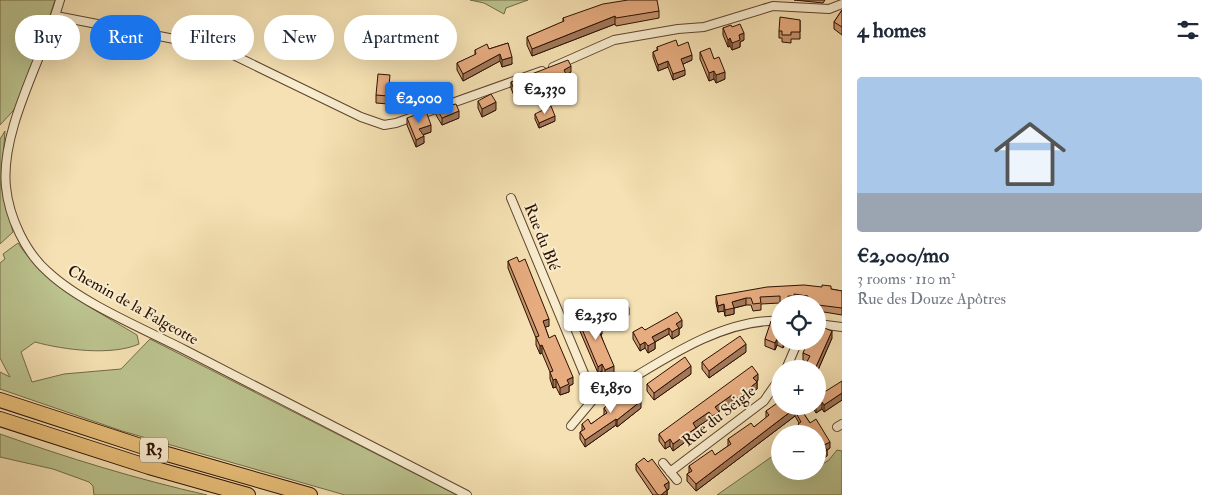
<!DOCTYPE html>
<html lang="en">
<head>
<meta charset="utf-8">
<style>
	:root { --surface:#fff; --page:#f2f2f3; --text:#1f2937; --muted:#747a83; --accent:#1a73e8 }
	body { margin:0; font-family:"IM FELL Double Pica",serif; background:var(--page); color:var(--text); height:100vh; display:flex; flex-direction:column; font-size:19px; white-space:nowrap }
	* { box-sizing:border-box; margin:0 }
	p { font-size:16px; color:var(--muted) }
	.icon { flex:none; width:28px; height:28px; fill:none; stroke:currentColor; stroke-width:2; stroke-linecap:round; stroke-linejoin:round }
	.map { position:relative; flex:1; overflow:hidden }
	.details { display:flex; flex-direction:column; background:var(--surface); width:375px }
	.details>* { flex:none }
	.top-card { position:absolute; left:15px; top:15px; width:475px; height:45px; display:flex; gap:10px }
	.buttons { position:absolute; left:771px; top:295px; display:grid; gap:10px }
	.buttons a { display:grid; place-items:center; width:55px; height:55px; border-radius:50%; background:var(--surface); box-shadow:0 5px 20px #0002; font-size:25px }
	.price { position:absolute; translate:-50% -42px; padding:0 11px; border-radius:5px; background:#fff; color:#222; font-size:16px; line-height:32px; filter:drop-shadow(0 1px 2px #0008) }
	.price::after { content:''; position:absolute; left:50%; top:30px; width:15px; height:11px; margin-left:-8px; background:inherit; clip-path:polygon(0 0,100% 0,50% 100%) }
	.price.active { background:var(--accent); color:#fff }
	ul { padding:0; list-style:none }
	li { display:grid; align-content:center; gap:10px; height:265px; padding:0 15px }
	li span { display:grid; place-items:center; height:155px; border-radius:5px; color:#555 }
	li>.icon { margin-inline-start:auto }
	span .icon { width:90px; height:90px; fill:#fffc; stroke-width:1 }
	li b { font-size:21px }
	h2 { display:flex; justify-content:space-between; align-items:center; height:60px; padding:0 15px; font-size:21px }
	.pill { padding:0 18px; border-radius:22px; background:var(--surface); box-shadow:0 5px 20px #0002; font-size:18px; line-height:45px }
	.pill.active { background:var(--accent); color:#fff }
	main { display:flex; flex:1; min-height:0 }
	.map>svg:first-child { display:block }
	.green { fill:#bbc38e; stroke:#746a48 }
	.lines { fill:none; stroke-linecap:round; stroke-linejoin:round }
	.minor-casing { stroke:#5f442e; stroke-width:10 }
	.motorway-casing { stroke:#2d1001; stroke-width:16 }
	.minor { stroke:#f8ecce; stroke-width:8 }
	.motorway { stroke:#eac07a; stroke-width:14 }
	.wall { fill:#c6946e; stroke:#2d1001 }
	.shaded-wall { fill:#a1785a; stroke:#2d1001 }
	.building { fill:#e6ac80; stroke:#2d1001 }
	.labels { text-anchor:middle; dominant-baseline:central; stroke-width:4; stroke-linejoin:round; paint-order:stroke }
	.shield { fill:#f8ecce; stroke:#6a523e; stroke-width:1 }
	.shield-label { font-size:15px; font-weight:bold; fill:#2d1001 }
	.street-label { font-size:16px; fill:#2d1001; stroke:#f8ecce }
</style>
</head>
<body>
<main>
<div class="map">
<svg width="842" height="495" viewBox="0 0 842 495">
	<rect width="100%" height="100%" fill="#f5e1b3"/>
	<filter id="stains"><feTurbulence type="fractalNoise" baseFrequency=".004" numOctaves="4"/><feColorMatrix values="0 0 0 0 .2 0 0 0 0 .09 0 0 0 0 .02 0 0 0 .5 -.17"/></filter>
	<radialGradient id="worn" r=".72"><stop offset=".6" stop-color="#630" stop-opacity="0"/><stop offset="1" stop-color="#630" stop-opacity=".3"/></radialGradient>
	<!-- green -->
	<path class="green" d="M0 0H55C44 33 31 81 13 111 9 116 4 120 0 125Z
		M470 0H528L506 8 504 14 484 3Z
		M5 131 1 185 13 232 0 244V139Z
		M18 243C46 286 94 309 137 335L139 344C112 356 64 350 35 342L21 352 32 382 64 374 121 369 150 339 457 495H345L122 431 0 389V372L10 377 0 358V263L5 259 3 254Z
		M0 434C68 458 136 479 207 495H94L93 486 89 482 53 469 0 457Z
		M837 450 842 451V495H717L780 451V471H803L806 474 818 471V467L829 460Z"/>
	<g class="lines">
		<defs>
			<path id="minor" d="M60 0C44 56 0 129 6 187 9 217 25 252 48 272 81 303 144 329 185 350 279 399 373 447 467 495
				M56 16 200 44 225 51 361 117 384 125 396 123 542 71
				M553 67 614 40 678 29 704 27 773 6 829 9 842 4
				M511 198 593 395 600 398C653 367 718 318 780 321
				M818 324 842 327
				M786 369 798 341
				M571 426 596 396
				M837 427 842 424
				M663 463 677 480
				M670 472 764 401 780 378"/>
			<path id="motorway" d="M0 400 153 450 310 495
				M0 419 149 467 248 495"/>
		</defs>
		<!-- minor casing -->
		<use href="#minor" class="minor-casing"/>
		<!-- motorway casing -->
		<use href="#motorway" class="motorway-casing"/>
		<!-- minor -->
		<use href="#minor" class="minor"/>
		<!-- motorway -->
		<use href="#motorway" class="motorway"/>
	</g>
	<!-- wall -->
	<path class="wall" d="M794 0H825L823 3Z
		M842 10V35L834 29V22Z
		M659 11V18L616 26 615 24 532 56 527 45V37L563 22V18Z
		M800 20V39H791V43L782 42V38H779V31Z
		M732 27 744 40 740 42V47L732 50 730 46 728 47 723 35V28Z
		M508 43 512 64 502 67 500 61 463 81 457 70V63L475 55V50L489 49Z
		M678 46 692 60 683 64 685 75 673 80 668 67 658 71 653 57V52L657 50V47Z
		M700 52 714 59 725 79 716 83 714 79 709 81 700 59Z
		M571 72 567 75 569 86 535 99 530 96 516 101 511 88V82Z
		M390 83 388 104 376 103V95Z
		M478 101 496 110 482 117 478 108Z
		M436 108 459 118 442 125 436 115Z
		M535 114 555 121 539 128 535 119Z
		M407 118 431 132 423 135 424 143 416 147 407 125Z
		M508 261 549 326 545 327 549 338 573 384 569 386V392L560 395 556 387 553 388 550 379V372L542 353 540 354 536 345V338L508 268Z
		M831 289 842 291V315L818 311V304H807V302L794 301V303L780 304V308V303L761 304V310L753 311 751 305H746L734 308V314L725 316 724 311 718 312 716 303V296Z
		M617 306 629 315 621 320 617 314Z
		M582 315 595 320 602 334 601 335 614 373 605 377 602 371 598 373 579 329V322L582 321Z
		M780 325V341H786L783 348 777 345 775 350 765 346V339Z
		M682 327 679 329V335L672 339 669 334 655 342V349L648 353 645 348 640 351 633 339V332L645 330Z
		M832 338 818 370V369L803 360V353Z
		M746 352 709 378 702 369V362Z
		M691 374 654 400 647 391V384Z
		M758 380 757 382V389L735 406 732 402 719 411V418L712 423 709 419 696 428V434L673 451 670 446 665 449 659 441V434Z
		M842 381V400L824 412 822 409 816 413 812 406H818Z
		M630 396 641 408 617 427 616 425 585 447 580 439V432L582 431V424H591L604 415V408Z
		M780 406H801L800 408 810 423 830 448 827 450V456L818 462V434L800 433 798 430 799 423 795 416 696 491 687 481V474L689 473V466L715 455 728 446V439L754 427 766 418V411Z
		M636 464 669 489 667 490V495H653L636 470Z"/>
	<!-- shaded-wall -->
	<path class="shaded-wall" d="M615 16V24L532 56V49Z
		M744 33V40L740 42V47L732 50V43L739 35Z
		M730 38V46L728 47V40Z
		M500 54V61L463 81V74Z
		M692 55V60L681 65V59Z
		M512 57V64L502 67V60Z
		M668 61V67L658 71V65Z
		M571 66V72L564 76V70Z
		M685 70V75L673 80V74Z
		M714 71V79L709 81V73Z
		M725 72V79L716 83V75Z
		M569 80V86L535 99V92Z
		M530 90V96L516 101V94Z
		M496 102V110L482 117V109Z
		M459 111V118L442 125V118Z
		M555 116V121L539 128V123Z
		M431 125V132L419 136V129Z
		M424 136V143L416 147V140Z
		M746 298V305L734 308V314L725 316V310L732 302Z
		M724 304V311L718 312V306Z
		M629 308V315L621 320V312Z
		M549 319V326L543 328V321Z
		M682 320V327L679 329V335L672 339V332L676 324Z
		M602 328V334L598 336V329Z
		M669 328V334L655 342V349L648 353V346L652 337Z
		M832 331V338L818 370V369H815Z
		M777 339V345L775 350V343Z
		M783 341H786L783 348Z
		M645 342V348L640 351V345Z
		M746 344V352L709 378V371Z
		M542 345V353L540 354V346Z
		M602 364V371L598 373V367Z
		M614 366V373L605 377V370Z
		M691 366V374L654 400V393Z
		M758 374V380L753 384V378Z
		M573 377V384L569 386V392L560 395V388L567 380Z
		M556 379V387L553 388V380Z
		M757 382V389L735 406V400Z
		M842 393V400L824 412V405Z
		M732 395V402L715 414 719 412V418L712 423V416L715 407Z
		M641 401V408L617 427V420Z
		M822 402V409L816 413V406H818V405Z
		M798 406H801L797 414 795 411V416L696 491V484Z
		M709 412V419L693 430V423Z
		M616 419V425L585 447V440Z
		M696 428V434L673 451V444Z
		M670 439V446L665 449V443Z
		M830 442V448L824 452V445Z
		M827 450V456L818 462V456Z
		M669 482V489L664 492V485Z
		M667 490V495H661Z"/>
	<!-- building -->
	<path class="building" d="M628 0H657L659 11 616 18 615 16 532 49 527 37 564 21 563 18 603 4Z
		M842 10V27L834 22Z
		M780 17 800 20V32H791V35H782V31H779Z
		M740 24 744 33 739 35 740 40 732 43 730 38 728 40 723 28 731 25 732 27Z
		M676 40 678 46 688 42 692 55 681 59 685 70 673 74 668 61 658 65 653 52 658 50 657 47Z
		M508 43 512 57 502 60 500 54 463 74 457 63 476 54 475 50 487 44 489 49Z
		M710 48 714 59 719 57 725 72 716 75 714 71 709 73 700 52Z
		M568 60 571 66 564 70 569 80 535 92 530 90 516 94 511 82Z
		M378 74 390 75 388 96 376 95Z
		M491 94 496 102 482 109 478 101Z
		M456 104 459 111 442 118 436 108Z
		M551 106 555 116 539 123 535 114Z
		M426 111 431 125 419 129 424 136 416 140 407 118Z
		M517 257 519 262 525 259 549 319 543 321 549 338 555 335 573 377 567 380 569 384 560 388 556 379 553 380 550 372 553 371 542 345 540 346 536 337 539 336 508 261Z
		M804 285 822 287V285L831 286V289L842 291V308L818 305V304L807 303 808 296 794 294V296H788V302H780V296L760 297 761 303 753 304 751 298H746L732 302 734 308 725 310 724 304 718 306 716 296 767 287Z
		M626 302 629 308 621 312 617 306Z
		M591 311 595 320 598 319 602 328 598 329 614 366 605 370 602 364 598 367 579 322 584 320 582 315Z
		M677 312 682 320 676 324 679 328 672 332 669 328 652 337 655 342 648 346 645 342 640 345 633 332 642 327 645 330Z
		M771 321 780 325V340L777 339 775 343 765 339Z
		M822 327 832 331 815 369H803L810 356 803 353 808 341H818V331L820 332Z
		M740 336 746 344 709 371 702 362Z
		M685 357 691 366 654 393 647 384Z
		M752 366 758 374 753 378 757 382 735 400 732 395 715 407 719 412 712 416 709 412 693 423 696 428 673 444 670 439 665 443 659 434Z
		M842 381V393L824 405 822 402 818 405V396Z
		M627 392 630 396 635 393 641 401 617 420 616 419 585 440 580 432 585 429 582 424 588 419 591 424 602 416 607 413 604 408Z
		M780 401V406H798L696 484 687 474 692 471 689 466 712 450 715 455 725 448 731 444 728 439 751 423 754 427 769 415 766 411Z
		M800 408 810 423 816 419 830 442 824 445 827 450 818 456V434L800 433 803 432 798 424 801 422 795 411Z
		M644 458 648 462 652 459 669 482 664 485 667 490 661 495H658L636 464Z"/>
	<g class="labels">
		<!-- shield labels -->
		<rect class="shield" x="140" y="437.5" width="28" height="25" rx="4"/>
		<g class="shield-label">
			<text x="154" y="450">R3</text>
		</g>
		<!-- street labels -->
		<g class="street-label">
			<text transform="translate(542 237) rotate(68)">Rue du Blé</text>
			<text transform="translate(133 305) rotate(29)">Chemin de la Falgeotte</text>
			<text transform="translate(719 416) rotate(-38)">Rue du Seigle</text>
		</g>
	</g>
	<rect width="100%" height="100%" filter="url(#stains)"/>
	<rect width="100%" height="100%" fill="url(#worn)"/>
</svg>
<div class="buttons">
<a><svg class="icon" aria-label="locate" viewBox="0 0 24 24"><circle cx="12" cy="12" r="6"/><path d="M12 2v4M12 18v4M2 12h4M18 12h4"/></svg></a>
<a>+</a>
<a>−</a>
</div>
<b class="price" style="left:545px;top:115px">€2,330</b>
<b class="price active" style="left:419px;top:124px">€2,000</b>
<b class="price" style="left:596px;top:341px">€2,350</b>
<b class="price" style="left:611px;top:414px">€1,850</b>
<div class="top-card">
<a class="pill">Buy</a>
<a class="pill active">Rent</a>
<a class="pill">Filters</a>
<a class="pill">New</a>
<a class="pill">Apartment</a>
</div>
</div>
<section class="details">
<h2>4 homes<svg class="icon" aria-label="filters" viewBox="0 0 24 24"><path d="M4 7h16M4 17h16"/><circle cx="9" cy="7" r="2"/><circle cx="15" cy="17" r="2"/></svg></h2>
<ul>
<li><span style="background:linear-gradient(#a9c7e8 75%,#9aa5b1 0)"><svg class="icon" aria-label="home" viewBox="0 0 24 24"><path d="M3 11l9-7 9 7M6 9v11h12V9"/></svg></span><div><b>€2,000/mo</b><p>3 rooms · 110 m²</p><p>Rue des Douze Apôtres</p></div></li>
</ul>
</section>
</main>
</body>
</html>
